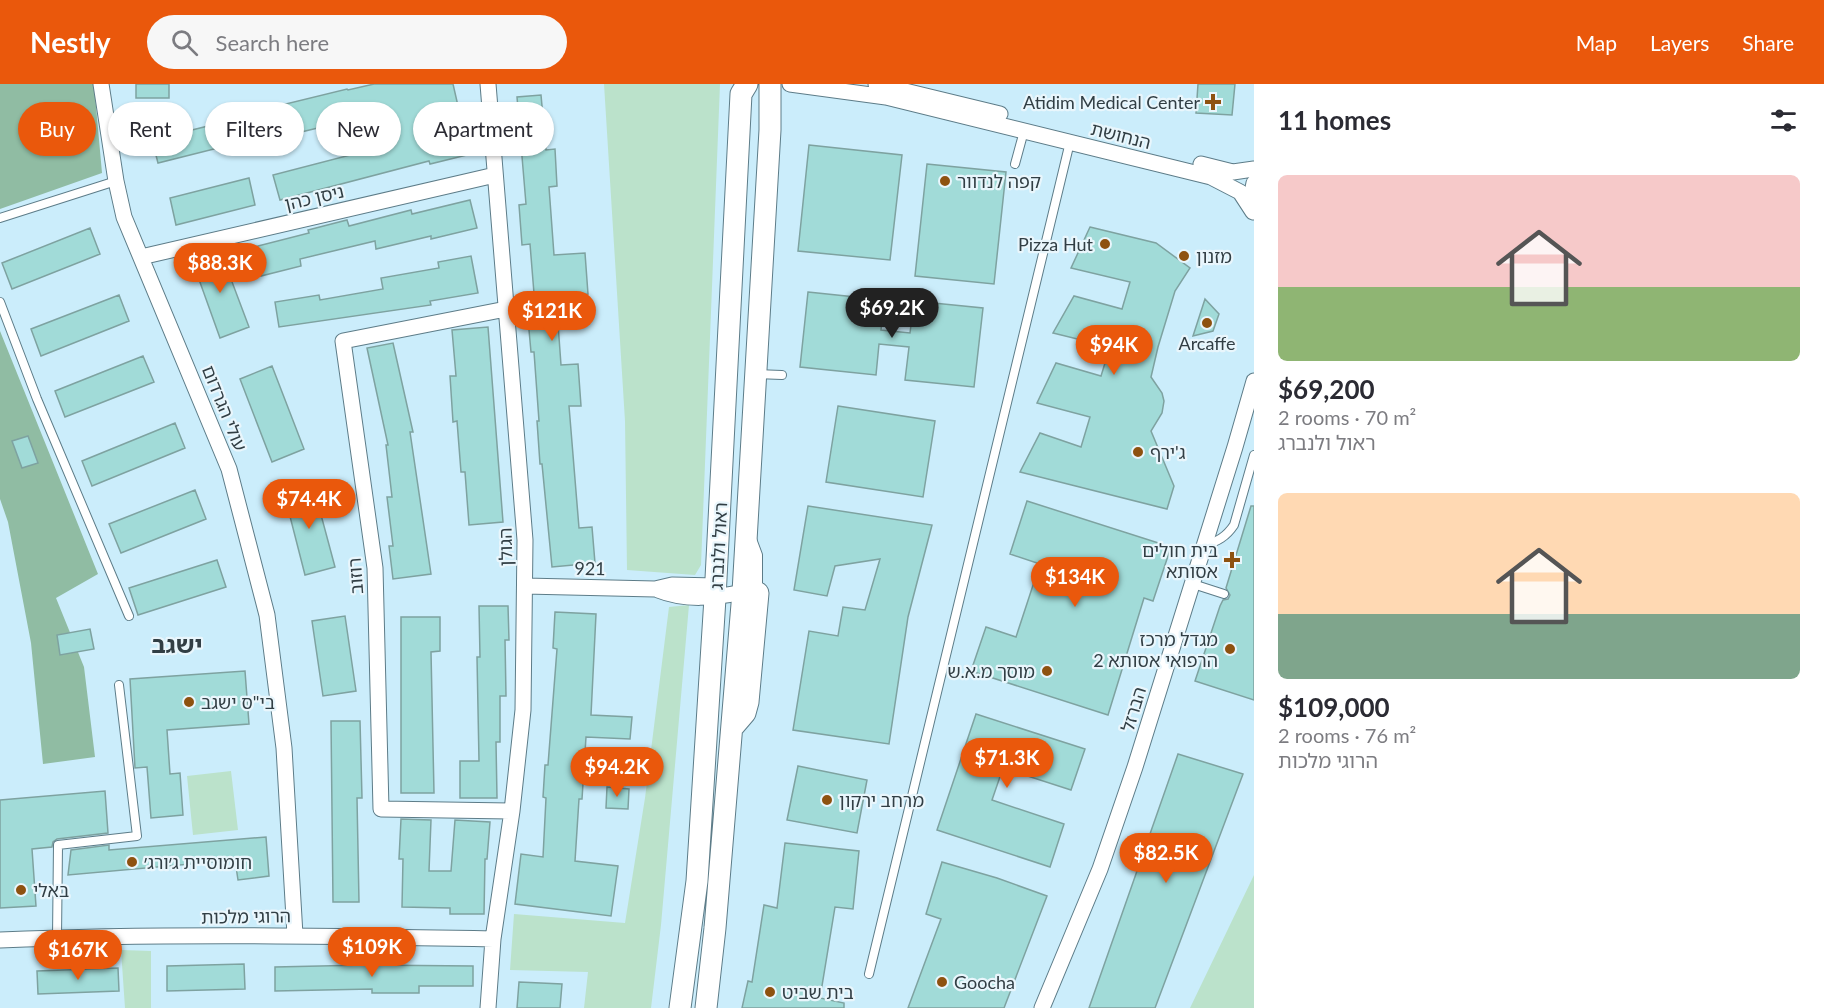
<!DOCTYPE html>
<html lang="en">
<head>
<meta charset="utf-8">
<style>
	:root { --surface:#fff; --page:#f7f7f7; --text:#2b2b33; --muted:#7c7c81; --accent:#ea580c }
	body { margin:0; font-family:Lato,"Noto Sans Hebrew",sans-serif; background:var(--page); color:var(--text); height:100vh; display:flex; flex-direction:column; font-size:22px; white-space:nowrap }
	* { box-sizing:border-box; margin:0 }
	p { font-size:20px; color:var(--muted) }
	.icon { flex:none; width:33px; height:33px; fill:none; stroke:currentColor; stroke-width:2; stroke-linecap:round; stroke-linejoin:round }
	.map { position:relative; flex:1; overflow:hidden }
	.panel { display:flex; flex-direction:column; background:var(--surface); width:570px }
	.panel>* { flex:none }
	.hud { position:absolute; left:18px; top:18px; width:570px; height:54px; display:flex; gap:12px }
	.price { position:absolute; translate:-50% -51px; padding:0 14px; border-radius:21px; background:var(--accent); color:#fff; font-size:20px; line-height:39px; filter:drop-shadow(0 2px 3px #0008) }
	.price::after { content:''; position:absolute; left:50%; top:36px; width:18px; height:14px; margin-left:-9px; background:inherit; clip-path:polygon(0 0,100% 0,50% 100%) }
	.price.on { background:#222; color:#fff }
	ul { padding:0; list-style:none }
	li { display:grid; align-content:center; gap:12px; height:318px; padding:0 24px }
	li span { display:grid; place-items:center; height:186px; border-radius:9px; color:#555 }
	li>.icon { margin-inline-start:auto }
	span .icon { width:108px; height:108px; fill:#fffc; stroke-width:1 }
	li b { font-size:26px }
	h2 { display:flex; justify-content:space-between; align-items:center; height:72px; padding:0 24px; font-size:26px }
	.chip { padding:0 21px; border-radius:27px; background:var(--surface); box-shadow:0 2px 4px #0004; font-size:21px; line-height:54px }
	.chip.on { background:var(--accent); color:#fff }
	header { display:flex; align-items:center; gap:36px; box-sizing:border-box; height:84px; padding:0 30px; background:var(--accent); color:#fff }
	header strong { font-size:28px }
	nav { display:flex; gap:33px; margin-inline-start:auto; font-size:21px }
	.search { width:420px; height:54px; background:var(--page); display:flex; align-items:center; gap:15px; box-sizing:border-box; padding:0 21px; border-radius:33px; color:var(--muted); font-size:22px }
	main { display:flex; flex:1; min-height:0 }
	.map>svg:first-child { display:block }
	.green { fill:#bbe2cb }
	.forest { fill:#90bca3 }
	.building { fill:#a1dbd8; stroke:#7ea2a0; stroke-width:1.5 }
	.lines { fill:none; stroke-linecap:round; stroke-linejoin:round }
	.lane-casing { stroke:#5d7c88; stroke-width:10 }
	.street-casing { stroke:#5d7c88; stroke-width:17 }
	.secondary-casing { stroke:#5d7c88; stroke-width:23 }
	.lane { stroke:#fff; stroke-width:8 }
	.street { stroke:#fff; stroke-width:15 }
	.secondary { stroke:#fff; stroke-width:21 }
	.poi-dot { fill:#8e5210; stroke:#e9f6fc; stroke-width:2 }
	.labels { text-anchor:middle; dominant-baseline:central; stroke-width:4.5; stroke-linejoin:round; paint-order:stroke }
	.poi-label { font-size:18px; fill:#313e44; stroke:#e9f6fc; text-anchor:start }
	.street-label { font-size:18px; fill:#313e44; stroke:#e9f6fc }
	.district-label { font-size:24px; font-weight:bold; fill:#313e44; stroke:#e9f6fc }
</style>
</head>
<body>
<header>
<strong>Nestly</strong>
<div class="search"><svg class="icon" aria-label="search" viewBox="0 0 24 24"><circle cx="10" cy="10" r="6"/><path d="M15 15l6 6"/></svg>Search here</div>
<nav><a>Map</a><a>Layers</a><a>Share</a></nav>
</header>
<main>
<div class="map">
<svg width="1254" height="924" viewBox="0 0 1254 924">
	<rect width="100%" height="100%" fill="#cbedfb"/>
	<!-- green -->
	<path class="green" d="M604 0H720L701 481 695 491 627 486 625 337Z
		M689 521 661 841 651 924H584L588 888 510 886 514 830 625 839 645 714 669 523Z
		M231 687 238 746 193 751 187 692Z
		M1254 791V924H1190Z
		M121 866 151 867V924H125Z"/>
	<!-- forest -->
	<path class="forest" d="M0 0H94L102 89 0 125Z
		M0 247 98 490 56 514 84 583 95 673 43 680 31 559 8 438 0 415Z"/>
	<!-- building -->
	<path class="building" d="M136 0H169V14H136Z
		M374 0H453L461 35 458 36 467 71 430 80 429 77 280 116 273 91 385 62 376 25 354 31 355 35 264 57 257 27 347 5 348 6Z
		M1198 0H1235L1232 31 1196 29Z
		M541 11 546 66 555 65 557 102 549 103 554 171 585 169 588 210 556 212 561 281 578 280 581 322H569L579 444 592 443 595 479 552 483 542 380H540L537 337H539L534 268H531L528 235 536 234 530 160 522 161 519 121 526 120 517 13Z
		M228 37 234 60 158 79 152 56Z
		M809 61 902 71 890 176 798 167Z
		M927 80 1006 88 994 200 915 192Z
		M249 94 255 121 176 141 170 114Z
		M470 116 477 144 431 155V152L376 165 375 157 300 175 301 182 261 192 254 163 309 149 308 146 347 136 349 142 411 126 412 130Z
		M1090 143 1156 159 1190 184 1175 207 1158 263 1151 293 1162 309 1164 317 1162 329 1151 347 1174 402 1167 425 1020 388 1040 349 1081 363 1090 333 1037 319 1056 279 1101 292 1110 263 1053 249 1074 212 1122 225 1130 198 1071 184Z
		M90 144 100 170 12 205 2 179Z
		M220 166 249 243 220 254 192 176Z
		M471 172 478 209 430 217 431 221 279 243 275 218 319 211 320 216 383 205 381 194 439 184 438 178Z
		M808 208 884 216 881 246 910 249 914 217 983 224 974 303 905 296 909 263 879 260 876 291 800 283Z
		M119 211 129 237 41 272 31 245Z
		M1205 215 1219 230 1213 247 1193 252Z
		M488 243 503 438 469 441 465 388H461L457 337 453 338 450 292H456L452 246Z
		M393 259 413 348H410L431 490 393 495 389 462H393L387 413H392L386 361H388L367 264Z
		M143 272 154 298 65 333 55 307Z
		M272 282 304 365 272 378 240 295Z
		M838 322 935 337 923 413 826 398Z
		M175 339 185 364 92 402 82 377Z
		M28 352 38 379 22 384 12 357Z
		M313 401 335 483 305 491 284 409Z
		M195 406 206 435 121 469 109 440Z
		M1027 417 1171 463 1153 517 1144 514 1108 631 971 587 986 543 1016 553 1040 480 1010 470Z
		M808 422 932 441 908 533 889 660 793 646 809 547 838 552 843 523 865 526 880 475 835 482 827 512 794 506Z
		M1251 422H1254V616L1195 597 1220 522 1223 516 1228 515 1230 511 1226 504Z
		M217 476 226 503 138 531 129 504Z
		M479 522H508L509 556H505L506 612H500V658H496L497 714H460V677H479L477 573H480Z
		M555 528 596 530 591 631 632 633 630 655 586 653 582 715H579L575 777 618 782 611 832 515 820 521 770 543 773 546 714 543 713 545 681H548L557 565 553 564Z
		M345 532 356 607 323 612 312 537Z
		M401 533H440V567L431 568 434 709H401Z
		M90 545 94 565 60 571 57 551Z
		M245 587 249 640 167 646 170 690 180 689 183 731 151 734 147 683 135 684 130 595Z
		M976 630 1085 665 1071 706 1003 684 992 716 1064 740 1050 783 937 746Z
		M331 637H360L362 714H357L359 818H333Z
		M1178 670 1243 690 1155 924H1089Z
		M798 682 867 696 857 749 787 736Z
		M607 703 629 705 628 725 606 724Z
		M105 707 108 749 57 755 53 758 52 763 32 765 36 822 0 824V716Z
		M401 735 431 736 429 787H451L455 736 490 738 487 775H485L484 830H450V824L402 823 403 775H399Z
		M266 753 269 792 238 796 235 776 68 791 71 766 109 761V766Z
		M785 759 859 767 853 825 835 823 820 914 844 919V924H742L748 897 752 898 764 821 777 824Z
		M942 778 997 794 1047 812 1004 924H908L941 835 926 830Z
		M244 880 245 905 167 907V882Z
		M365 881 473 882V902H419V909H372V905L275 907V883Z
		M118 884 119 907 38 910 37 887Z
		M519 898 562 900 560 924H517Z"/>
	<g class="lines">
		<defs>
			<path id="lane" d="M1015 80 1024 47
				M0 134 116 97
				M0 218 37 315 129 532
				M757 290 782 291
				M752 455 758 471V508
				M1204 462C1218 457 1226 453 1234 441L1254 371
				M1193 500 1224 510
				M57 853 58 761 137 752 119 601
				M869 890 1070 58"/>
			<path id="street" d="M101 0 116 97 124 133 229 385 267 531 284 664 295 851
				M790 0 886 13 1211 93 1240 108 1253 128
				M876 0 1000 30
				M1201 80 1233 88 1254 85
				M1252 125 1251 114 1254 99
				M141 173 495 91
				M506 225 343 257 375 484 381 725 512 727
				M525 502 655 505 672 501 716 502
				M658 506C685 517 715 514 743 508
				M0 856C164 849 329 852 493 855
				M488 924 493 855 512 727 523 626 525 456 488 0
				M1042 924 1100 785 1135 683 1235 363 1254 297"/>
			<path id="secondary" d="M733 643 745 629 748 618 758 509 743 508
				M680 924 697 797 715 514 741 10 747 0
				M706 924 715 844 743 508 770 46V0"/>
		</defs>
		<!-- lane casing -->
		<use href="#lane" class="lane-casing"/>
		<!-- street casing -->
		<use href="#street" class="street-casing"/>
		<!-- secondary casing -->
		<use href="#secondary" class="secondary-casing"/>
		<!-- lane -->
		<use href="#lane" class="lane"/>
		<!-- street -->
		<use href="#street" class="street"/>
		<!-- secondary -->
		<use href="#secondary" class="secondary"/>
	</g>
	<!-- markers -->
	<g class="poi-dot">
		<path d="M1210 9h6v6h6v6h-6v6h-6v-6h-6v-6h6z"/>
		<circle cx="945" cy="97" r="6"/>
		<circle cx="1105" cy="160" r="6"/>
		<circle cx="1184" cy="172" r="6"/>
		<circle cx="1207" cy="239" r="6"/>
		<circle cx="1138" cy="368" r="6"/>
		<path d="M1229 467h6v6h6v6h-6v6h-6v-6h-6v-6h6z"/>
		<circle cx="1230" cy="565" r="6"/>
		<circle cx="1047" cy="587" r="6"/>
		<circle cx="189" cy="618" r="6"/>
		<circle cx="827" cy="716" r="6"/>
		<circle cx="132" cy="778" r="6"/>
		<circle cx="21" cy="806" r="6"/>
		<circle cx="942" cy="898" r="6"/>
		<circle cx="770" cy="908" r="6"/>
	</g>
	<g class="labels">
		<!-- poi labels -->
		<g class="poi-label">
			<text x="1200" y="18" text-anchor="end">Atidim Medical Center</text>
			<text x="957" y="97">קפה לנדוור</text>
			<text x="1093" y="160" text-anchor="end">Pizza Hut</text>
			<text x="1196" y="172">מזנון</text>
			<text x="1207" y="259" text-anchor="middle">Arcaffe</text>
			<text x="1150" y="368">ג'ירף</text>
			<text x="1218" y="466" text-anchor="end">בית חולים<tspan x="1218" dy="21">אסותא</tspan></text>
			<text x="1218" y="555" text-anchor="end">מגדל מרכז<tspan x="1218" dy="21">הרפואי אסותא 2</tspan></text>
			<text x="1035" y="587" text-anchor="end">מוסך מ.א.ש</text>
			<text x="201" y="618">בי"ס ישגב</text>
			<text x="839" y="716">מרחב ירקון</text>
			<text x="144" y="778">חומוסיית ג׳ורג׳</text>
			<text x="33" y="806">באלי</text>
			<text x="954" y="898">Goocha</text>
			<text x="782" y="908">בית שביט</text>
		</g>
		<!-- street labels -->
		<g class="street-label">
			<text transform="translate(1121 51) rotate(14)">הנחושת</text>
			<text transform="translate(314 113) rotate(-13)">ניסן כהן</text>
			<text transform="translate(225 324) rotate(68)">עולי הגרדום</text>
			<text transform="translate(718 462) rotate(-87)">ראול ולנברג</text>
			<text transform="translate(505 463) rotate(-91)">הגולן</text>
			<text transform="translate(590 484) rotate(1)">921</text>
			<text transform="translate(355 492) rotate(-94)">רוזוב</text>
			<text transform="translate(1133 625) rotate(-73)">הברזל</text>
			<text transform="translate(246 832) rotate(-1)">הרוגי מלכות</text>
		</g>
		<!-- district labels -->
		<g class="district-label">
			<text x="177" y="559">ישגב</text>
		</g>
	</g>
</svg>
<b class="price" style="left:220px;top:210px">$88.3K</b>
<b class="price on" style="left:892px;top:255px">$69.2K</b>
<b class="price" style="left:552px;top:258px">$121K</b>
<b class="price" style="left:1114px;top:292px">$94K</b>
<b class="price" style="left:309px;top:446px">$74.4K</b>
<b class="price" style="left:1075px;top:524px">$134K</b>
<b class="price" style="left:1007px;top:705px">$71.3K</b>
<b class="price" style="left:617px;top:714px">$94.2K</b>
<b class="price" style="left:1166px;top:800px">$82.5K</b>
<b class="price" style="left:372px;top:894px">$109K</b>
<b class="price" style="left:78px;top:897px">$167K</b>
<div class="hud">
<a class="chip on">Buy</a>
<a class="chip">Rent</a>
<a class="chip">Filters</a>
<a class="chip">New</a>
<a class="chip">Apartment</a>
</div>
</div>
<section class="panel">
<h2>11 homes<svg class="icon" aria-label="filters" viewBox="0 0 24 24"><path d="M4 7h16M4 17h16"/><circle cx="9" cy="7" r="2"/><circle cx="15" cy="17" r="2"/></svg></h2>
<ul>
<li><span style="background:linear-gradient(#f6c9c9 60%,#8fb573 0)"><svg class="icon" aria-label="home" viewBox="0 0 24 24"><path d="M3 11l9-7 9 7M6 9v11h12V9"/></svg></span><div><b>$69,200</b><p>2 rooms · 70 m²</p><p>ראול ולנברג</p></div></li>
<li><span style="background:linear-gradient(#ffd9b3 65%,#7fa58c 0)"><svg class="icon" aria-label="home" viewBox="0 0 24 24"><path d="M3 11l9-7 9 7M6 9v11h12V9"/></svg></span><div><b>$109,000</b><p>2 rooms · 76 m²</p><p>הרוגי מלכות</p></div></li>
</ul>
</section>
</main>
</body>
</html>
